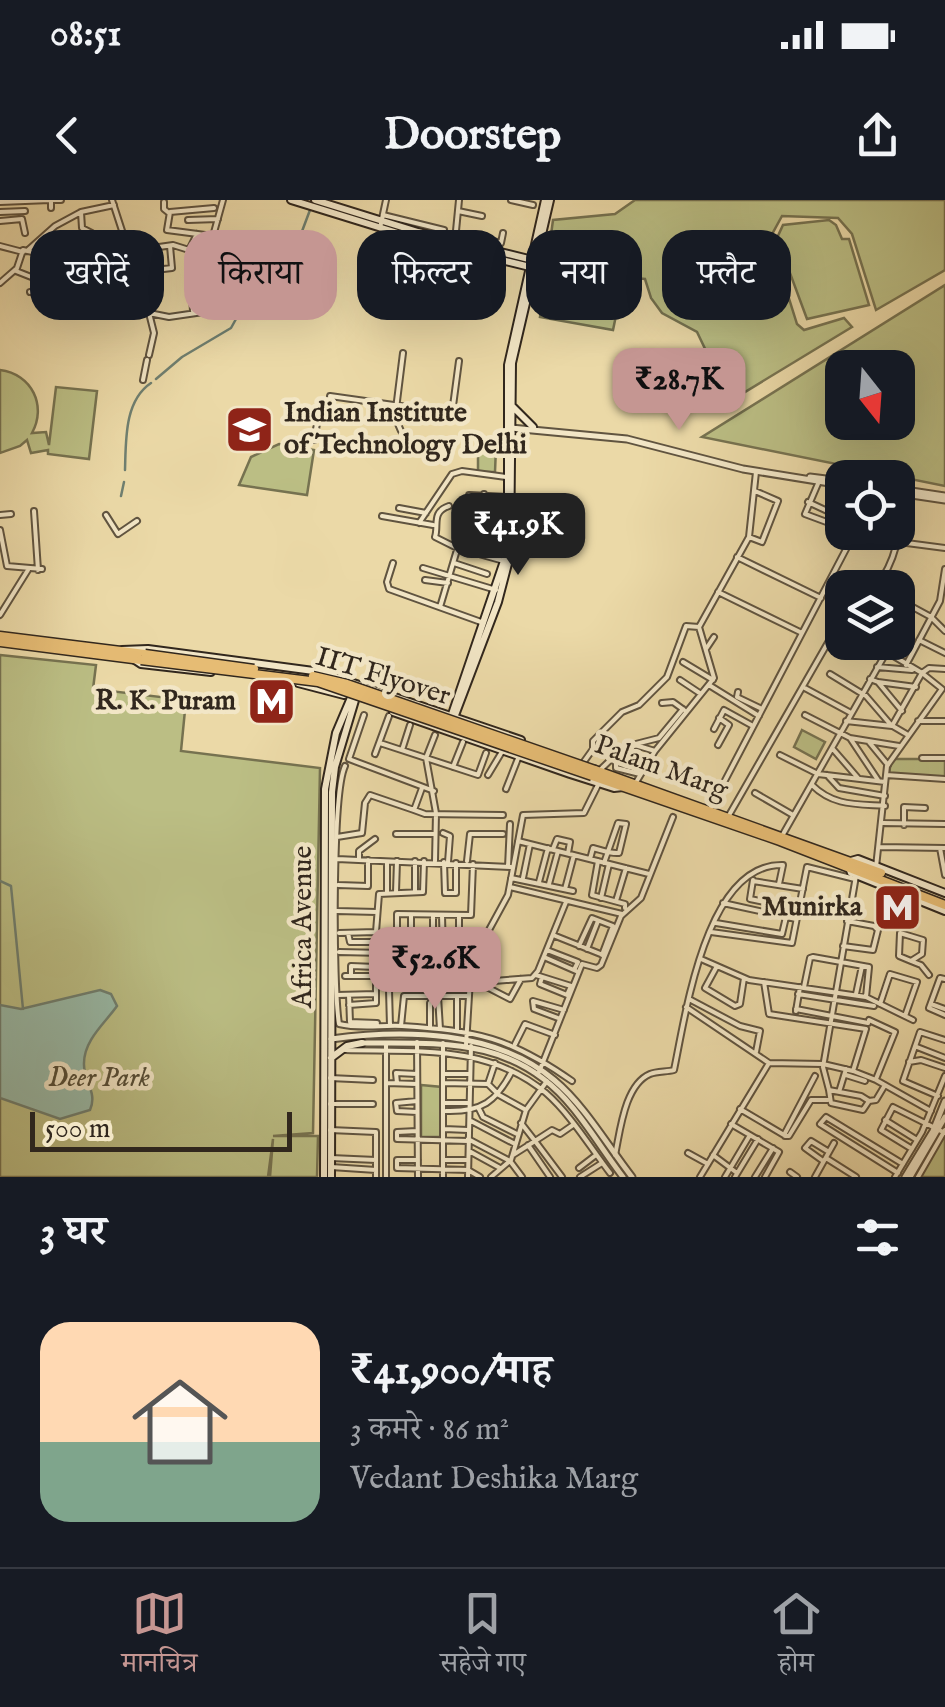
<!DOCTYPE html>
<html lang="hi">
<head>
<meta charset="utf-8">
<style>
	:root { --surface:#171b24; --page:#242831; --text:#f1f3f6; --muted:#9ea1a6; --line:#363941; --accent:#c59692 }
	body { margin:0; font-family:"IM FELL English","Noto Serif Devanagari",serif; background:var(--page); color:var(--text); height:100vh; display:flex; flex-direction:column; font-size:38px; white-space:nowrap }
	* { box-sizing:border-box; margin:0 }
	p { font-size:32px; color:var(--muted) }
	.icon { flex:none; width:55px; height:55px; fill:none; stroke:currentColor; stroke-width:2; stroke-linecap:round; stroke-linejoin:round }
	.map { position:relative; height:977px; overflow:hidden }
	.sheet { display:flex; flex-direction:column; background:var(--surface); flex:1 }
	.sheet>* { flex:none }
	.top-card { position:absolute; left:30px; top:30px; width:885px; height:90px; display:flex; gap:20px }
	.needle { width:65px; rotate:163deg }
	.controls { position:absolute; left:825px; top:150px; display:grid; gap:20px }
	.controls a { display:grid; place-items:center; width:90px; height:90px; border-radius:20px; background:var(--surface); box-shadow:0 10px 40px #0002; font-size:50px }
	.scale { position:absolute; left:30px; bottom:25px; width:262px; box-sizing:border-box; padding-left:10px; border:5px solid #31271d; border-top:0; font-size:28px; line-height:35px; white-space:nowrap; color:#31271d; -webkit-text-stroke:8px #f2e6c6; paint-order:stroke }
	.price { position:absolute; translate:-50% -85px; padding:0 22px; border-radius:20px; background:var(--accent); color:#111; font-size:32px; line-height:65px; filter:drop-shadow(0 2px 5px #0008) }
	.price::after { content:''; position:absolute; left:50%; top:60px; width:30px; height:22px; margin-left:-15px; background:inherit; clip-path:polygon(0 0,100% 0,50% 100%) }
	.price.active { background:#222; color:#fff }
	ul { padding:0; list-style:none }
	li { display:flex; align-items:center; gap:30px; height:250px; padding:0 40px }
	li span { display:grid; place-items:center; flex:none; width:280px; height:200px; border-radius:30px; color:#555 }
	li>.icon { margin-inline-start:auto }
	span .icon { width:120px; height:120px; fill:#fffc; stroke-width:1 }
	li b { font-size:42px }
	h2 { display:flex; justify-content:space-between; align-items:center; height:120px; padding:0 40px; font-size:42px }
	.chip { padding:0 35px; border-radius:30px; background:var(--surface); box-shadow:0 10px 40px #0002; font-size:35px; line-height:90px }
	.chip.active { background:var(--accent); color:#111 }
	.status { display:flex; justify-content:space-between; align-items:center; height:70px; padding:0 50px; background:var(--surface); direction:ltr }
	.status svg { height:28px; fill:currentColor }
	header { display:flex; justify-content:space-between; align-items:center; height:130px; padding:0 40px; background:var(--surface); font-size:45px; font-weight:800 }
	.menu { display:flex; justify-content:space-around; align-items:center; height:140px; border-top:2px solid var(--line); background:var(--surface); font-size:28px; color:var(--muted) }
	.menu a { display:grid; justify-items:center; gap:5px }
	.menu .active { color:var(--accent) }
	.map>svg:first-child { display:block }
	.green { fill:#bbbe84; stroke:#767250; stroke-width:2.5; fill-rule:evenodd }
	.water { fill:#98baa8; stroke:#6f7f70; stroke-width:2.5 }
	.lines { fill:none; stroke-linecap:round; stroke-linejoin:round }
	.stream { stroke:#6f7f70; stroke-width:2.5 }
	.minor-casing { stroke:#605440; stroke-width:8 }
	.tertiary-casing { stroke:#605440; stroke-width:9 }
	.secondary-casing { stroke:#31271d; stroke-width:10 }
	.primary-casing { stroke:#31271d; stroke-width:11 }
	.minor { stroke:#f2e6c6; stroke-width:4 }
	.tertiary { stroke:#f2e6c6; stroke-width:5 }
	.secondary { stroke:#f2e6c6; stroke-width:6 }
	.primary { stroke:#e6bc74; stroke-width:8 }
	.primary-bridge-casing { stroke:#31271d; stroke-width:11; stroke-linecap:butt }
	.primary-bridge { stroke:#e6bc74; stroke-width:8 }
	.labels { text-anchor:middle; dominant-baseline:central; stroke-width:9; stroke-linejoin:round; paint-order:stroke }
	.poi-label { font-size:28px; font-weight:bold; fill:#31271d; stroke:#f2e6c6; text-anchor:end }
	.street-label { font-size:28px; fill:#31271d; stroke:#f2e6c6 }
	.park-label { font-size:28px; font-style:italic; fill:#544d37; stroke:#f2e6c6 }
</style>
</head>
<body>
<div class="status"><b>08:51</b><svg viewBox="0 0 49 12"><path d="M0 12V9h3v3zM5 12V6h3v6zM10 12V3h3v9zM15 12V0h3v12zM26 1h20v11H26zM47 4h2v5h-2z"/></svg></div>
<header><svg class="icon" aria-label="back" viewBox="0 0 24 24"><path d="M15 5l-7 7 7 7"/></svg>Doorstep<svg class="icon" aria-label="share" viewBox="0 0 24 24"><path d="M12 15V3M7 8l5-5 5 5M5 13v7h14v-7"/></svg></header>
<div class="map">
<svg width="945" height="977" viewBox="0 0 945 977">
	<rect width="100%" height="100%" fill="#ebd9a7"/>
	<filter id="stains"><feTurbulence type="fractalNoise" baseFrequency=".002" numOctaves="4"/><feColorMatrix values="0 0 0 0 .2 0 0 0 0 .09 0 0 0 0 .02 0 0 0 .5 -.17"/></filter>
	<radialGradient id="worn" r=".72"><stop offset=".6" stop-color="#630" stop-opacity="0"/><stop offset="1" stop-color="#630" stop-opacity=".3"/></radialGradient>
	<!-- green -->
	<path class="green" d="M635 0H945V70L876 110 852 34 838 18 782 16 770 38 797 124 804 130 844 118 852 127 740 195 709 157 697 132 662 113 651 98 645 79 624 77 613 130 540 117 553 20 615 14Z
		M829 20 836 25 842 39H849L869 105 807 119 777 38 783 25Z
		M945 85V286L702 237ZM842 168H898V222H842Z
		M0 170C32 174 47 206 32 233L46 232 49 245 56 187 97 191 89 259 48 254V250L31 253 27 240 20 246 0 253Z
		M279 244 314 250 307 295 239 285 251 257Z
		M478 247H496L495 272H478Z
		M0 455 96 465 93 489 186 500 181 551 320 568 313 933 273 936H318L317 977H270L273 939 268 977H0Z
		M802 530 825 542 816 559 794 547Z
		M891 559H945V579L889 575Z
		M421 885 442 887V937H421Z
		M945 933V977H919Z"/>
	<!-- water -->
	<path class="water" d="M100 790 111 794 117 806C105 823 84 840 84 863 83 881 98 892 90 910L60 919 0 898V805L21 809Z"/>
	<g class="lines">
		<!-- stream -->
		<path class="stream" d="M156 179 182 157 231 128 246 101 244 85 248 78 257 71 292 58 310 10
			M125 270C126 241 124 201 151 183
			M121 296 124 282
			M0 681 11 686 23 809"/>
		<defs>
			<path id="minor" d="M112 0 126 43 146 41 152 48 173 45 189 50 197 34
				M511 0 533 5
				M0 2 50 0
				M164 2V9L169 13
				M51 8V0H61
				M214 8 170 12 167 30 213 36 223 0
				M458 11 482 16
				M0 12 25 11
				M81 12 114 5
				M383 15 444 30
				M188 20 218 19
				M0 21 22 19 25 33
				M380 28 386 0
				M455 41 459 0
				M136 43 138 72 172 68 170 46
				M463 43 464 34 501 43 503 33
				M0 46 23 52
				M27 51 55 26 81 12 82 28 92 33 90 59C65 63 47 55 23 50L16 71 44 82 132 80
				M189 51 193 111
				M88 59 89 79
				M54 82 56 88 74 91
				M0 83 16 69
				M30 92 36 91 41 82
				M149 155 154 133 149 113 169 117 210 111
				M143 180 147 160
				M330 196 415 208 431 219 453 206 459 161
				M401 231 395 217 403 153
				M314 240 319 213
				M820 279 805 314 832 324 842 298
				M808 302 836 315 842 312
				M449 306C431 312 439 325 435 337L457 348 504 361
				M399 308 426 313
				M34 311 38 370
				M0 315 11 314
				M106 315 118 334 137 321
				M382 316 433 325
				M465 319 483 321
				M419 323 452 274 462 271 506 277
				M0 330 7 366 42 369
				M462 333 507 342
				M749 337 762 342 778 301 755 291
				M483 339 484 294
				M899 342 945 348
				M737 357 821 398
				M393 363 387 382 389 389 481 422
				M454 363 487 374
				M423 368 496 390
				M425 380 448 383
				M876 387C898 359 900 329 904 294
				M859 388 863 382 874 387
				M718 392 802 433
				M898 399 931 417 945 431
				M440 407 462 333 469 295 507 297
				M0 415 28 370
				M919 440 945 453
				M870 442 922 473 942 489 887 566 876 667
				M706 449 714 437
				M683 462 713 480
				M906 465 940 401 945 369
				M877 467 912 470
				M922 473 929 468 945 469
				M830 474 866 496 891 525 908 535
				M870 479 878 482 902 511
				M680 480 701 494
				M878 482 916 487
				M709 485 759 516
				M803 487 851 513
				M738 492 737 497 762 509
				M662 503 673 502 684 510
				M364 515 349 559 434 591
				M805 515 850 538 899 546
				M846 521 892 526 922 473
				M918 521H945
				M714 529 724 510 753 526
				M435 535 426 558 436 613 435 661
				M850 538 878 580
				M869 542 888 565
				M380 543 478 575 486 553
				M718 545 729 525 719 518
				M832 548 858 578
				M402 550 410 525
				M375 554 389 516
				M780 555 818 574 885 582
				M922 558H945
				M583 563 593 549V541L622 512 639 505 667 477 686 426 699 427
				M345 566C332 594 333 787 339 824 359 829 381 825 402 826 478 831 509 837 572 881
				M453 567 463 542
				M601 569 624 547 659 538 683 509
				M640 574 616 568V561L635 545 655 551
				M488 575 503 550
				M827 575 839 588 885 596
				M886 575 945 579
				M635 584 655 551 714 478 699 427 749 337 756 272
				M812 585C833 606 856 604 885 606
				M506 589 519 556
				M755 593 793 615
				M414 610 425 614 503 615
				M709 611 855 332
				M728 617 842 418
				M883 623 945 624
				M904 625V607L925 608
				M443 633 450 636 448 662
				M396 634H435
				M782 636 886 453
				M337 637 362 633 365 603 370 595 414 610 422 588
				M518 641 649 674
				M880 647 945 648
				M940 648 945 675
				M553 649 557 639 570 642 568 653
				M337 659 511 667
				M590 659 593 648C601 650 611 654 619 653L626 624 618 623 604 663
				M359 660V651L375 639
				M415 661V692
				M467 661 470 634H503
				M598 661 592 695 625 704V708
				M444 662 445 693H456V663
				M508 667 510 624
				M511 678 573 691
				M523 678 530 644
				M753 680 750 699 798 709
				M753 681 803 689
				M539 682 548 648
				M549 684 558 651
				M338 685 368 686V660
				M510 687 622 714
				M565 689 574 655
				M396 692 397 661
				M387 693V663
				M601 698 609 664
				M616 701 626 668
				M723 703 796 719
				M337 711 377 712
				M411 715V753
				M433 715V754
				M442 715 443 754
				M716 723 782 734 786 717
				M711 732 792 743 807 667 855 679
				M339 733 376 732 379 694 423 692 424 661
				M348 733 350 742H376V732
				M900 733 923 740 922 754 911 761 899 756Z
				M553 735 603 755
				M579 746 592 718 613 726 602 755
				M843 746 873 750 878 730 874 726 847 721
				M587 749 598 721
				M547 750 578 762 574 770
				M339 752 474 755
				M388 753 390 826
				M397 753V714L471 715 473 664
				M459 755V715
				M544 757 576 771
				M701 759 749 780 866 797 913 820
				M911 761 921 765 929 775
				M717 766 705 788 735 806 740 804 744 778
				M536 775 571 786 567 795
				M345 776H376
				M542 777 540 784 567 795
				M945 779 940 778 929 808 945 815
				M764 782 769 814 866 829
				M389 783H468L532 778 538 771 566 702
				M479 783 510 799 521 779
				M804 787 810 758 813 757 869 767 866 797
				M798 794 874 806
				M856 794 862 766
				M337 795 376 794
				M349 795 350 822 377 823
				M438 796 440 829
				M457 796V830
				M689 799 740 826 760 831 756 852
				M880 804 890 774 917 782 905 816
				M931 804 945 809
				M349 805 376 803V767L351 766V776
				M686 807 769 863 823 864 853 871 876 880 931 911
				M796 809 868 823
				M796 811 800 787
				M558 818 534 809 533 801 564 810
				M869 820 895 832 876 879
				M401 826 404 796H467
				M430 828V803L435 797
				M417 842 418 977
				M515 844 525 824 555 835
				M466 845 471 763 508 695 523 615 584 613 599 583
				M917 847 945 858
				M345 850C416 852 488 844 546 893 571 915 590 947 610 973
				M909 862 921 860 945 868
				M853 871 866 829
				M539 872 582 764 597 768 601 765 621 716 641 698 673 617
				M444 874H469
				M846 875 865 881
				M330 878 373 880
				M387 883 417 884
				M397 883 396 873 417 874
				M444 883 488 884 499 895 526 910
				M488 884 495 863
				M829 890 831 903 863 910 869 901 861 896 829 890 823 867 856 676
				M839 892 846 869
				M938 896 903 881 920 832 945 840
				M869 901 876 900 885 885
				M444 903H469
				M330 904H373
				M478 907 483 917 517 934
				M740 909 784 935 815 876
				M446 911C482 912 496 902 512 871
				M417 912 397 911 396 903 417 901
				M885 920 917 940
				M471 921 515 944
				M521 923 535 941 552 930 560 934 573 925
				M731 924 779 952 765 977
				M444 929 468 930
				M330 930 376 932V977
				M417 931 397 932V939L468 941
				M785 936H789L811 900H828
				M468 939 510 961 522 977
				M528 945 550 977
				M912 949 881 930 893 907 945 933
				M469 951 500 968
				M688 953 708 964
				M513 955 535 941 562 977
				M615 955C620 933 624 885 650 874 657 871 667 872 674 870 686 813 706 663 783 665L779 684
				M713 955 737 973
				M331 958 376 960
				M826 958 856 977
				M418 960H397V968L468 970 480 977
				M443 960H468
				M823 961 805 948 811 941 829 952
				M331 967 376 970
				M579 968 596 955
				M790 972 797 977
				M898 973 820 924 826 917 903 964
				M386 977V843
				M443 977V843
				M468 977 471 846
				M491 977 511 960 526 910 547 881
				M580 977 602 963
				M700 977 769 863
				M725 977 750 935
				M735 977 758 939
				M755 977 773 948
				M815 977 834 943
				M895 977 922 932 945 876
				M918 977 945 930"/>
			<path id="tertiary" d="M511 228 627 239 743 269 842 285
				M810 277 842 281
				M898 289 945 296
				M898 293 945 300
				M331 839C403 829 496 830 554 880 585 906 607 945 632 977
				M361 843C444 843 516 837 573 908 591 930 606 955 623 977
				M905 977 933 931 945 901
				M910 977 945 917"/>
			<path id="secondary" d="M291 0 417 39 530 67
				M315 0 418 32 533 60
				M513 207 533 227
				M122 450 148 449 321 472 521 540
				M135 460 141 464 211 472
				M298 483 344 495
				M393 512 570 574 614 588 623 587
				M450 520 504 361 508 332V165L545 0
				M449 531 498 402 510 356 512 163 550 0
				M851 661 858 659 945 693
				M849 667 851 673 945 711
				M331 858 347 846 362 843
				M324 977 325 589 336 533 353 493
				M331 977 332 592 335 567 356 497"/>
			<path id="primary" d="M0 436 145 454
				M0 442 141 460
				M595 570 881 673
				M592 576 780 641 945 705"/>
		</defs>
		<!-- minor casing -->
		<use href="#minor" class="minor-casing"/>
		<!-- tertiary casing -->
		<use href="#tertiary" class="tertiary-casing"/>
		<!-- secondary casing -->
		<use href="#secondary" class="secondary-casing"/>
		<!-- primary casing -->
		<use href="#primary" class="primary-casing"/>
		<!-- minor -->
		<use href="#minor" class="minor"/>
		<!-- tertiary -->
		<use href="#tertiary" class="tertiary"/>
		<!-- secondary -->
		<use href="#secondary" class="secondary"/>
		<!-- primary -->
		<use href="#primary" class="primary"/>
		<defs>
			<path id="primary-bridge" d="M145 454 254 469
				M141 460 318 482 592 576
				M313 476 347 484 595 570"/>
		</defs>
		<!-- primary-bridge casing -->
		<use href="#primary-bridge" class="primary-bridge-casing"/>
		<!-- primary-bridge -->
		<use href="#primary-bridge" class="primary-bridge"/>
	</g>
	<!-- icons -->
	<defs>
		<symbol id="university-square" viewBox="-11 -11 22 22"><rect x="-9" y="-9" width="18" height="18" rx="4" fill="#8f2418" stroke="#f2e6c6"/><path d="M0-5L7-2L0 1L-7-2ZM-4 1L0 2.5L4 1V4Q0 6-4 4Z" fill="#fff"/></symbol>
		<symbol id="metro-square" viewBox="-11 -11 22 22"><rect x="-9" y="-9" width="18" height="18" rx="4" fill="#8f2418" stroke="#f2e6c6"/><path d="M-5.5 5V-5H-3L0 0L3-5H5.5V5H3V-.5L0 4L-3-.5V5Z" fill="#fff"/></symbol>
	</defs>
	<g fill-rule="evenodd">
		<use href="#university-square" x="222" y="202" width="55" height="55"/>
		<use href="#metro-square" x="244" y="474" width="55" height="55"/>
		<use href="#metro-square" x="870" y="680" width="55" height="55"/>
	</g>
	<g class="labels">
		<!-- poi labels -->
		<g class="poi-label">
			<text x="284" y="213" text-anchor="start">Indian Institute<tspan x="284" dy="32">of Technology Delhi</tspan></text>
			<text x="236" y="501">R. K. Puram</text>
			<text x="862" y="707">Munirka</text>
		</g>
		<!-- street labels -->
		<g class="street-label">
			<text transform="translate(383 477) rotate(17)">IIT Flyover</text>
			<text transform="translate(661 568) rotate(20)">Palam Marg</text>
			<text transform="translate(303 727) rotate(-90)">Africa Avenue</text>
		</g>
		<!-- park labels -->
		<g class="park-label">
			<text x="99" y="878">Deer Park</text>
		</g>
	</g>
	<rect width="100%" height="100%" filter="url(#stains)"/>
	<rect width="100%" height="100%" fill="url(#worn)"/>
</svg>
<div class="controls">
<a><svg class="needle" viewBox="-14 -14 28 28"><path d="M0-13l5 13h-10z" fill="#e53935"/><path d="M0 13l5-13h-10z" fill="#9ea1a6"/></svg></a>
<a><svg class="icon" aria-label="locate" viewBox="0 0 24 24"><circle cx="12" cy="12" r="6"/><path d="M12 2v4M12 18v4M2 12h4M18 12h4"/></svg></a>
<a><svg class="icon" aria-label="layers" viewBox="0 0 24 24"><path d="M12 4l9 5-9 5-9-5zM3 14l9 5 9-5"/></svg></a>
</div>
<div class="scale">500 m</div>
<b class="price" style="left:679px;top:233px">₹28.7K</b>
<b class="price active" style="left:518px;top:378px">₹41.9K</b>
<b class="price" style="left:435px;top:812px">₹52.6K</b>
<div class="top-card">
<a class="chip">खरीदें</a>
<a class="chip active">किराया</a>
<a class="chip">फ़िल्टर</a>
<a class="chip">नया</a>
<a class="chip">फ़्लैट</a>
</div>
</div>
<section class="sheet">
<h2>3 घर<svg class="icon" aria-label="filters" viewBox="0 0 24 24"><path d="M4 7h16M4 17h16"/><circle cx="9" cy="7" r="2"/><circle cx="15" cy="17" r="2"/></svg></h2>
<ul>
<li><span style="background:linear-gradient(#ffd9b3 60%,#7fa58c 0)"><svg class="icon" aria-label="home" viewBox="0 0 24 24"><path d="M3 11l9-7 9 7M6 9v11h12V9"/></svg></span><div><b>₹41,900/माह</b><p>3 कमरे · 86 m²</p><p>Vedant Deshika Marg</p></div></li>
</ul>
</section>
<nav class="menu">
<a class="active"><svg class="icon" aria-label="map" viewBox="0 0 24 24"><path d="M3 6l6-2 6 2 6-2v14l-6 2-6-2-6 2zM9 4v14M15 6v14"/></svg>मानचित्र</a>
<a><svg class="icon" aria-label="saved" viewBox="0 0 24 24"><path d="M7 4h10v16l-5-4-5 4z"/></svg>सहेजे गए</a>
<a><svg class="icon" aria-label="home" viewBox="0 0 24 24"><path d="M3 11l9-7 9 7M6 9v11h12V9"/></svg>होम</a>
</nav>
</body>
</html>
